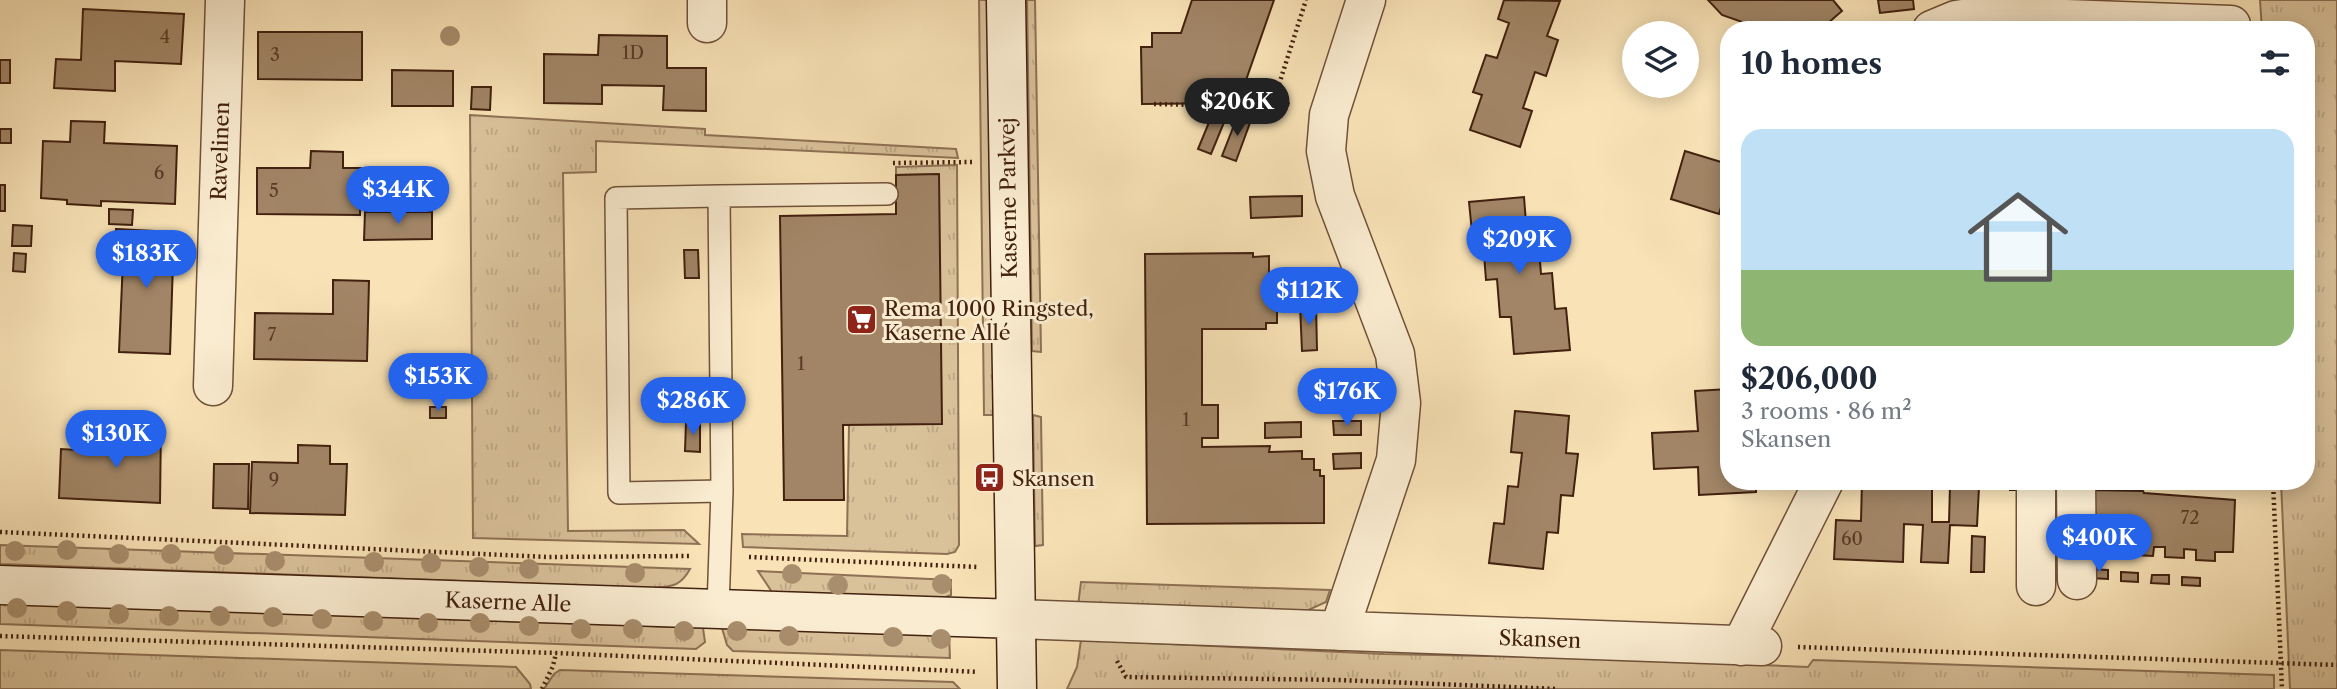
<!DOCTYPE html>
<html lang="en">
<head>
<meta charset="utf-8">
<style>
	:root { --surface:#fff; --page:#f2f2f3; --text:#1f2937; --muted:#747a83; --line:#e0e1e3; --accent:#2563eb }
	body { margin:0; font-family:"Libre Caslon Text",serif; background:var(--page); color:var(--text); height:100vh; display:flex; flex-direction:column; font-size:26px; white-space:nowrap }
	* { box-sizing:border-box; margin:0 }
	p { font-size:23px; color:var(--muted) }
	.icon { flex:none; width:38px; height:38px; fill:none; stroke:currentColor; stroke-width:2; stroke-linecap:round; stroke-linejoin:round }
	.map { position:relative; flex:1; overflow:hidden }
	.sheet { position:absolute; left:1720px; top:21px; width:595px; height:469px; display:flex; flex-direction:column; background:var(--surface); border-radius:28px; box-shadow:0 4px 18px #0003 }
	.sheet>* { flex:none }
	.buttons { position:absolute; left:1622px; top:21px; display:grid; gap:14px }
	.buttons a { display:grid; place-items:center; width:77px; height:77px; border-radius:50%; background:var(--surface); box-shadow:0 4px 18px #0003; font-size:35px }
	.price { position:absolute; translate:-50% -60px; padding:0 16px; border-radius:24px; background:var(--accent); color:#fff; font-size:23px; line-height:46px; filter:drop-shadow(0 2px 4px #0008) }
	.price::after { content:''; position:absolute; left:50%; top:42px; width:21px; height:16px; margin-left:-10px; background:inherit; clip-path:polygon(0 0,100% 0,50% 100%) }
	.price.selected { background:#222; color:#fff }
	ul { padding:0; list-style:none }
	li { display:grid; align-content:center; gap:14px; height:371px; padding:0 21px }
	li+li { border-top:2px solid var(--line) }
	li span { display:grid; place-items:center; height:217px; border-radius:21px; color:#555 }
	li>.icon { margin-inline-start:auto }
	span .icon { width:126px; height:126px; fill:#fffc; stroke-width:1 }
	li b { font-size:30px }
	h2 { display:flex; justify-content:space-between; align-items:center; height:84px; padding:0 21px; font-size:30px }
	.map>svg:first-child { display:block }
	.grass { fill:url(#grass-tufts); stroke:#8e7154; stroke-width:2 }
	.building { fill:#a18566; stroke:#42210f; stroke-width:2; fill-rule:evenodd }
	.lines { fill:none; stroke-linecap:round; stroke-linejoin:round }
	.lane-casing { stroke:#705139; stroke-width:24 }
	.street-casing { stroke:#705139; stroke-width:41 }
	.secondary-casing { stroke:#42210f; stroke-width:41 }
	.path { stroke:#42210f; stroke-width:4.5; stroke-dasharray:2 3.5; stroke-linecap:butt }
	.lane { stroke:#faecd0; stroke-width:21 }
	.street { stroke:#faecd0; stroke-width:38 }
	.secondary { stroke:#faecd0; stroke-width:38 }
	.tree { fill:#a98e6d }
	.labels { text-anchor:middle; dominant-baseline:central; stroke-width:6; stroke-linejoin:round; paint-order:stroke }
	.number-label { font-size:18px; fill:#5a3a25 }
	.street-label { font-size:21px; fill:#42210f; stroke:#faecd0 }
	.poi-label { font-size:21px; fill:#42210f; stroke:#faecd0; text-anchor:start }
</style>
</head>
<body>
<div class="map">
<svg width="2337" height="689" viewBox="0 0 2337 689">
	<defs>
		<pattern id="grass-tufts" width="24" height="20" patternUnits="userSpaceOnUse" patternTransform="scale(1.75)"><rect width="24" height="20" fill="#d9c19a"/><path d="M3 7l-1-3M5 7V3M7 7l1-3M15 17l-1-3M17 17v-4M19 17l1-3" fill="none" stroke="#bba684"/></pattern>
	</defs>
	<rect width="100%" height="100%" fill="#f8e2b6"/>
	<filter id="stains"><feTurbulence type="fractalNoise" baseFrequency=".00286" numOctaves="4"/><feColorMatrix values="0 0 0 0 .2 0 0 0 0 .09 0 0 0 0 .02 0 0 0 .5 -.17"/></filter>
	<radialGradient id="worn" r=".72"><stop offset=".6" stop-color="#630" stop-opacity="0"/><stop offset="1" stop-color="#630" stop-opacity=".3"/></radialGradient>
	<!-- grass -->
	<path class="grass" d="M979 0H988L995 415H984Z
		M1027 0H1035L1041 352 1032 351Z
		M2260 0H2337V689H2290L2281 481H2306V30H2262Z
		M470 115 705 129V135L956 149 958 158 596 141V172L563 173 568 531 684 530 699 544 473 538Z
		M957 165 959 545 955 552 947 554 743 547 742 534 847 536 849 425 938 174 896 175V167Z
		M1033 415 1041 417 1043 545 1035 546Z
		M0 545 690 569C680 587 672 586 653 588L0 564Z
		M758 571 951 580V595L941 599 772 592Z
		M1081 582 1330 590 1326 602 1304 612 1078 606Z
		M0 603 703 628 705 642 696 649 0 624Z
		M722 628 949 635 950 658 733 651 727 645Z
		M1081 640 1384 654 1596 658 1808 667 1813 660 2274 675V689H1067L1077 667Z
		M0 650 516 667 530 684 531 689H0Z
		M560 670 953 682 960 689H544L554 674Z"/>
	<!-- building -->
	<path class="building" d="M1192 0H1274L1238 103 1142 104 1141 47H1152V33H1181Z
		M1504 0 1560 1 1547 36 1558 40 1546 76 1535 72 1523 108 1532 111 1520 147 1470 130 1482 95 1473 92 1486 55 1497 58 1509 23 1498 19Z
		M1708 0H1833L1842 11 1820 30H1765L1722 15Z
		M1878 0H1913L1914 9 1880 13Z
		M83 9 184 14 181 64 115 61V91L54 88 56 59 81 60Z
		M258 32H362V80L258 79Z
		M599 35 667 36V68H706V111L663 110 664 86 602 85V104L544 103V54L598 55Z
		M0 60H10V83H0Z
		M392 70 453 71V106H392Z
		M472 87H491L490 110 471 109Z
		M1212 115 1225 120 1211 154 1198 149Z
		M1238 115 1251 120 1236 161 1222 156Z
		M71 121 105 122 104 143 177 146 175 204 101 201V206L67 204V200L41 198 43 141 70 142Z
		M0 129H11V143H0Z
		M1727 143 1729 194 1725 193 1719 214 1671 199 1685 151 1721 162Z
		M311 151 343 152V168H361L360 215 257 214V168H310Z
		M939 174 942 424 843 425 844 500H784L780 216 896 214V175Z
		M0 185H5V211H0Z
		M1302 196V216L1251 218 1250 197Z
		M1524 197 1527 236 1538 235 1541 274 1552 273 1555 309 1566 308 1570 350 1514 354 1511 317H1500L1497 279 1486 280 1483 241 1473 242 1469 202Z
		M109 209 133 210 132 225 109 224Z
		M365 212H432V239L364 240Z
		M13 225 32 226 31 246H12Z
		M116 229 174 232 170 354 119 352 123 260 115 259Z
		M684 250H698L699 278H685Z
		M14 253 26 254 25 272 13 271Z
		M1253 253V257L1269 256V289H1277V323H1266V329H1202V405H1218V438H1202V447L1270 446 1269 452 1302 451V459H1314V470H1320V476H1324V523L1147 524 1145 254Z
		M333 280 369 281 367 361 254 359 255 313 333 314Z
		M1316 304 1317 350 1302 351 1300 305Z
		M1729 389V481H1756V492L1699 495 1698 467 1654 469 1652 433 1698 431 1695 391Z
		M430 407H446V418H430Z
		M1515 411 1569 416 1566 453 1578 454 1573 496 1561 495 1558 533 1547 532 1543 569 1489 563 1494 523 1504 524 1508 486 1518 487 1522 453 1511 452Z
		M1333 421H1361V435H1334Z
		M686 422H700V452L685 451Z
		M1301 422V437L1265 438V423Z
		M130 424 161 425 160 503 59 498 61 449 129 453Z
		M298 445 330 446V464H347L345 515 250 513 252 462 298 463Z
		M1361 453V468L1334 469 1333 454Z
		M214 464H249L248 509 213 508Z
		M1862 481H1960V484L1977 485V481H2004V488L1979 487 1977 526 1950 525 1948 563 1921 562 1923 525 1904 524 1903 562 1834 559 1836 520 1861 521ZM1932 486H1950L1949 522H1932Z
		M2010 481H2021V490H2010Z
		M2092 490 2143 491 2144 493 2235 500 2233 552H2215V561L2196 560V550L2184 549V558L2165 557V547H2154L2153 556 2134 555V545L2124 544V554L2104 553V541H2091Z
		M1972 536 1985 537 1984 572H1971Z
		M2090 569 2108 570V579L2090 578Z
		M2121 572 2138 573V582L2121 581Z
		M2152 575H2169V584L2151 583Z
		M2182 577 2200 578V586L2182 585Z"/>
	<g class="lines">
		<defs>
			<path id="lane" d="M719 196 887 194
				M718 608 722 491 719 196 616 198 619 493 722 491"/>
			<path id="street" d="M707 23V0
				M1932 30 1956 20 1984 16 2231 25
				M213 386 225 0
				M2076 481 2077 580
				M2036 586V481
				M1017 619 1762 646
				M1339 631 1396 460 1401 403 1395 354 1335 196 1326 151 1329 115 1366 0
				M1741 646 1824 481"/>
			<path id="secondary" d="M1006 0 1017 689
				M0 585 1017 619"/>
		</defs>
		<!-- lane casing -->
		<use href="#lane" class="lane-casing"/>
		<!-- street casing -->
		<use href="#street" class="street-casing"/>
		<!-- secondary casing -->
		<use href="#secondary" class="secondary-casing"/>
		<!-- path -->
		<path class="path" d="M1274 100 1306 0
			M1154 104 1248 106 1253 94 1291 105
			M893 163 972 162
			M2273 481 2282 689
			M0 532 548 557 691 556
			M749 557 978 567
			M0 636 556 653 978 672
			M1798 647 2337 665
			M1117 661 1126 677 1340 680 1558 689
			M542 689 553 666 556 653"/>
		<!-- lane -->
		<use href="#lane" class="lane"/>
		<!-- street -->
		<use href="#street" class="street"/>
		<!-- secondary -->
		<use href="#secondary" class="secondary"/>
	</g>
	<!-- trees -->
	<g class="tree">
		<circle cx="450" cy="36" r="10"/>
		<circle cx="67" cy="550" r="10"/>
		<circle cx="15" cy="551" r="10"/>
		<circle cx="119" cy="554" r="10"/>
		<circle cx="171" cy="554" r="10"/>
		<circle cx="224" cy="555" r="10"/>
		<circle cx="275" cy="561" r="10"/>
		<circle cx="374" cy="562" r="10"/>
		<circle cx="431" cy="563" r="10"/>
		<circle cx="479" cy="567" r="10"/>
		<circle cx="529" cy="569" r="10"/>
		<circle cx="635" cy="573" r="10"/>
		<circle cx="792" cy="574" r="10"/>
		<circle cx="942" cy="584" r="10"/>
		<circle cx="838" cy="585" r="10"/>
		<circle cx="17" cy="608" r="10"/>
		<circle cx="67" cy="611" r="10"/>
		<circle cx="119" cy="614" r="10"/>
		<circle cx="169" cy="616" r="10"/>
		<circle cx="220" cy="616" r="10"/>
		<circle cx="273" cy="617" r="10"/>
		<circle cx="322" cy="619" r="10"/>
		<circle cx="373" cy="621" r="10"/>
		<circle cx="428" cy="623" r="10"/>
		<circle cx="480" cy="623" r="10"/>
		<circle cx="529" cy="626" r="10"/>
		<circle cx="581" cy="629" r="10"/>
		<circle cx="633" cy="629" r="10"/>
		<circle cx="684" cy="631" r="10"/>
		<circle cx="737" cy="631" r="10"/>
		<circle cx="789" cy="636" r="10"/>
		<circle cx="893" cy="637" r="10"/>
		<circle cx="941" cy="639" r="10"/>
	</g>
	<!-- icons -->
	<defs>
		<symbol id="supermarket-square" viewBox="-11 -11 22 22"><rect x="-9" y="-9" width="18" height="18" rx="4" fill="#8f2418" stroke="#faecd0"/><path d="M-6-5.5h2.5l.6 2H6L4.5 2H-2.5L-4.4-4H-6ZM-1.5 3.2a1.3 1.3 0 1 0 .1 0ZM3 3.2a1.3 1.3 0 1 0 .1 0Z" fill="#fff"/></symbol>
		<symbol id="bus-square" viewBox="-11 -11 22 22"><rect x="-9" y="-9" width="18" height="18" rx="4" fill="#8f2418" stroke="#faecd0"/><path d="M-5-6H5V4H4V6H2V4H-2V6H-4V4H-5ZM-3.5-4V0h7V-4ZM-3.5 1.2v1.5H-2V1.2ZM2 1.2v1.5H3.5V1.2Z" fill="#fff"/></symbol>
	</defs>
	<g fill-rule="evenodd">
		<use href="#supermarket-square" x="844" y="302" width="35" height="35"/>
		<use href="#bus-square" x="972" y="460" width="35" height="35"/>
	</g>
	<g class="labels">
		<!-- number labels -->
		<g class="number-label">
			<text x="165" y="37">4</text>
			<text x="633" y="53">1D</text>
			<text x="275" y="55">3</text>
			<text x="159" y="173">6</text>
			<text x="274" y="191">5</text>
			<text x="272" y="335">7</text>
			<text x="801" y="364">1</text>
			<text x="1186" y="420">1</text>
			<text x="274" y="480">9</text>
			<text x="2190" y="518">72</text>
			<text x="1852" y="539">60</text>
		</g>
		<!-- street labels -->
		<g class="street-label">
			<text transform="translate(220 151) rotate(-88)">Ravelinen</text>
			<text transform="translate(1008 198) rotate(-91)">Kaserne Parkvej</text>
			<text transform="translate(508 602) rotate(2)">Kaserne Alle</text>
			<text transform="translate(1540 639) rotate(2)">Skansen</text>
		</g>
		<!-- poi labels -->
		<g class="poi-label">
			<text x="884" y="308">Rema 1000 Ringsted,<tspan x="884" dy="24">Kaserne Allé</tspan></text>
			<text x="1012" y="478">Skansen</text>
		</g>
	</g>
	<rect width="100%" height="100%" filter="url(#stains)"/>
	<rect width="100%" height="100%" fill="url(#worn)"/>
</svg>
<div class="buttons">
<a><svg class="icon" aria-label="layers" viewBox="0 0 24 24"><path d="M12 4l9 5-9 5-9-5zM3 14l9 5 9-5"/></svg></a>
</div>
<b class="price selected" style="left:1237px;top:138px">$206K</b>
<b class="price" style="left:398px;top:226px">$344K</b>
<b class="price" style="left:1519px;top:276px">$209K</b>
<b class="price" style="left:146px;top:290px">$183K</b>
<b class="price" style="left:1309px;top:327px">$112K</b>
<b class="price" style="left:438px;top:413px">$153K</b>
<b class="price" style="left:1347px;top:428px">$176K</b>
<b class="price" style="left:693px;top:437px">$286K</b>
<b class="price" style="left:116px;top:470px">$130K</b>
<b class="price" style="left:2099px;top:574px">$400K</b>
<section class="sheet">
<h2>10 homes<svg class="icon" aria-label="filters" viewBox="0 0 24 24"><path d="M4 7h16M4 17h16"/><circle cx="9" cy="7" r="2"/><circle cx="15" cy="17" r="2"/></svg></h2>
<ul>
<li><span style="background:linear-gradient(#bfe0f5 65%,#8fb573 0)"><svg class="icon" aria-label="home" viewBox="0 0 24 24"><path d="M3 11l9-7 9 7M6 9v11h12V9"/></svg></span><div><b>$206,000</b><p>3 rooms · 86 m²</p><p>Skansen</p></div></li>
</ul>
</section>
</div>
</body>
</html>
